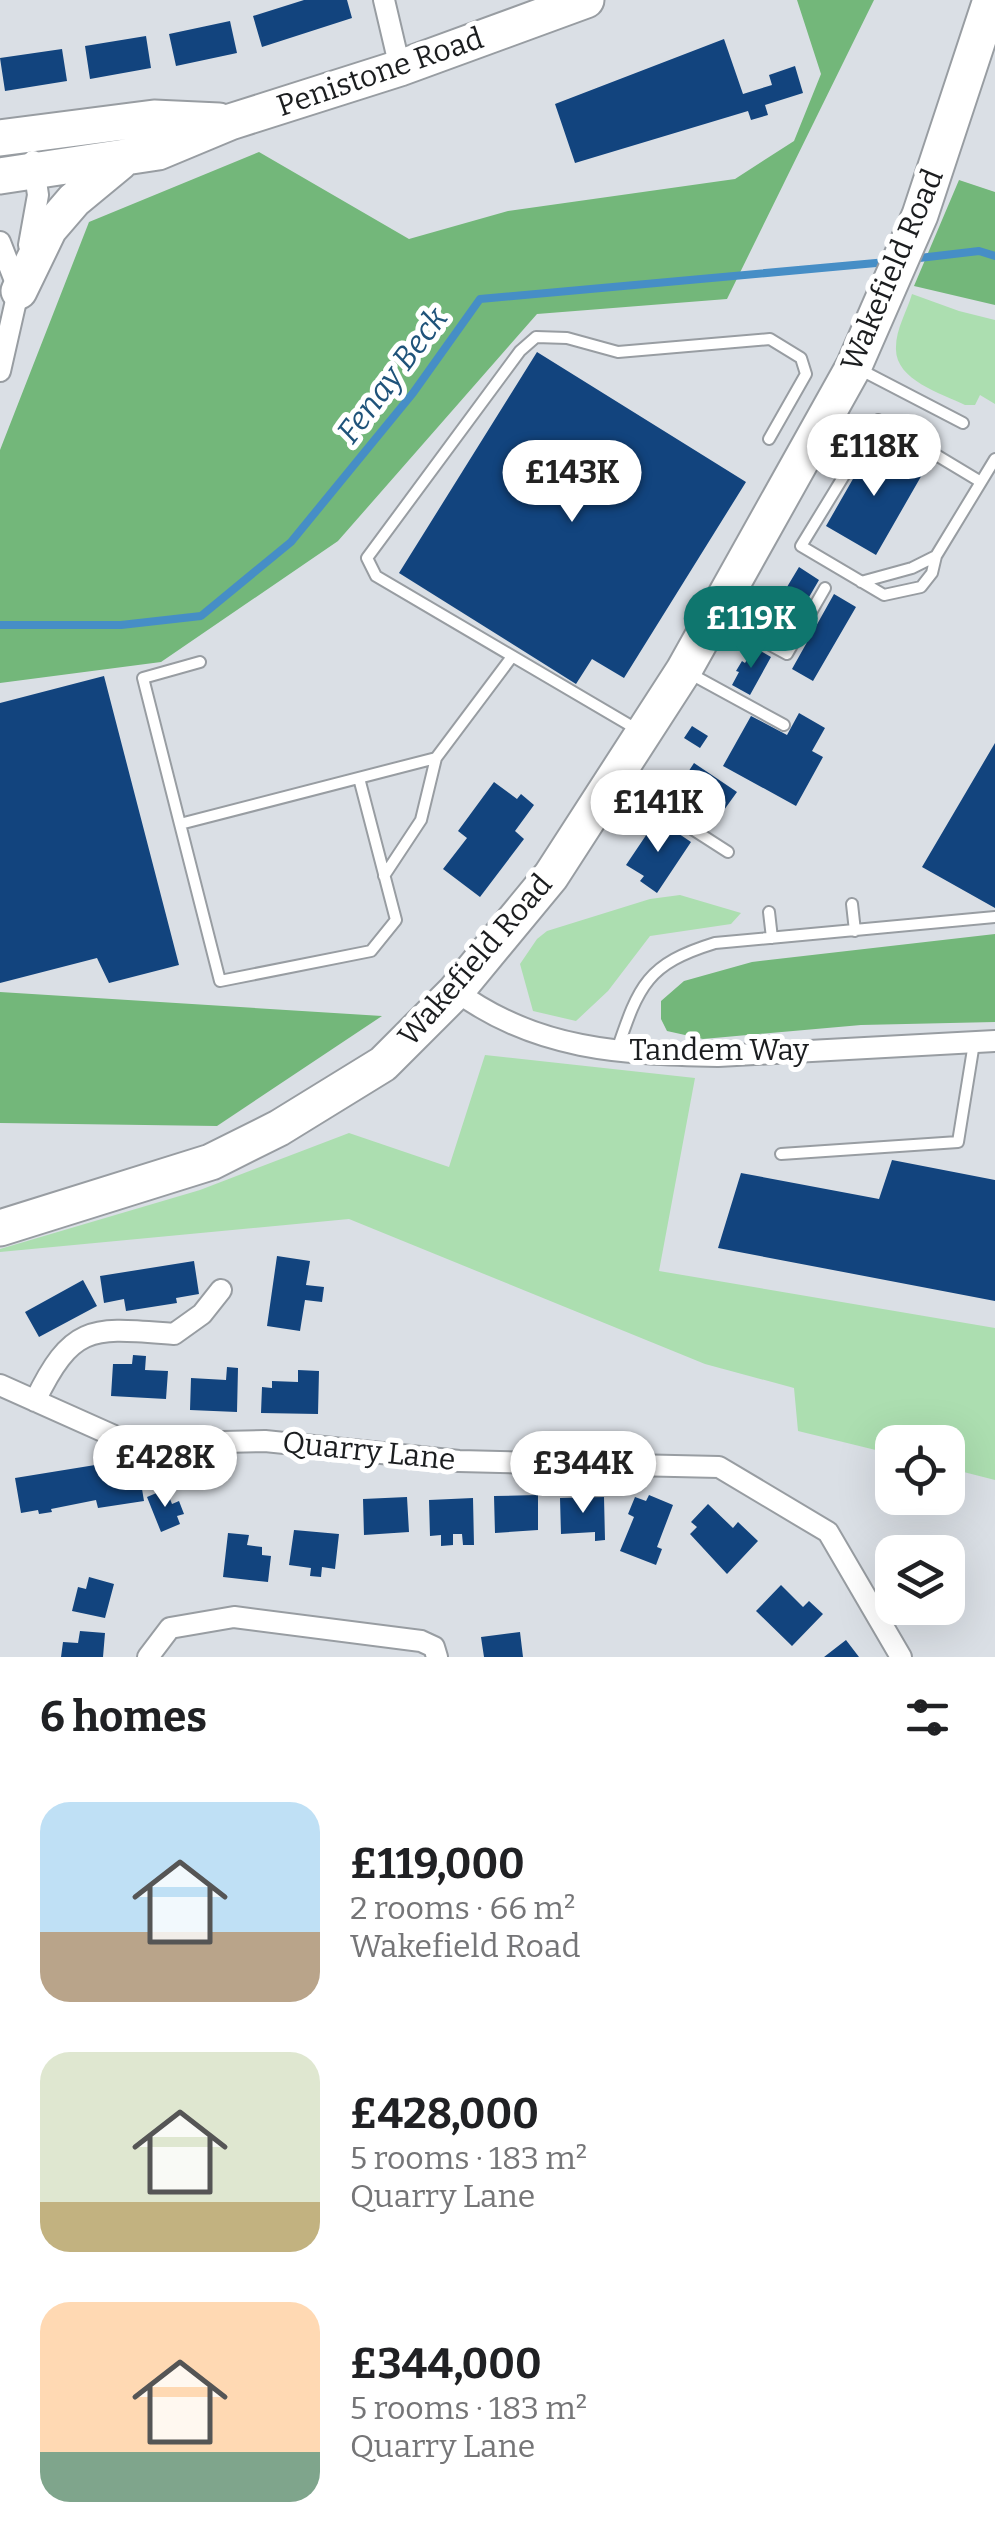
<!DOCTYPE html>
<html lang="en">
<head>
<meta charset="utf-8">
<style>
	:root { --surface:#fff; --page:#f2f2f2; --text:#202124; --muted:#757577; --accent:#0f766e }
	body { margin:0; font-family:Bitter,serif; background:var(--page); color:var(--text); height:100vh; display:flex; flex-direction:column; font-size:38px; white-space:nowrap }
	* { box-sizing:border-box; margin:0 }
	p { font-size:32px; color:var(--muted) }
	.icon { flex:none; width:55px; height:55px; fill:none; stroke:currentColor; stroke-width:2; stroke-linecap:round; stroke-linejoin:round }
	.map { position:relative; height:1657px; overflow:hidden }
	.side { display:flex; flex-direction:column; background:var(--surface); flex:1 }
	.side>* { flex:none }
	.controls { position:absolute; left:875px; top:1425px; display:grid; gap:20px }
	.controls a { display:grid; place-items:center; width:90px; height:90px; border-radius:20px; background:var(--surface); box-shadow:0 10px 40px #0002; font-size:50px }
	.price { position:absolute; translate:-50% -85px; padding:0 22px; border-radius:35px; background:#fff; color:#222; font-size:32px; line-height:65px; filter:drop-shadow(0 2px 5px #0008) }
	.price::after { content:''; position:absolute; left:50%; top:60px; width:30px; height:22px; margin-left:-15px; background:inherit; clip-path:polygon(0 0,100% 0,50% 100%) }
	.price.on { background:var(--accent); color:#fff }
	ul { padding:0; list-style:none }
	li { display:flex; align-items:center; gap:30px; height:250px; padding:0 40px }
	li span { display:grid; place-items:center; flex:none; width:280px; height:200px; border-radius:30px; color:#555 }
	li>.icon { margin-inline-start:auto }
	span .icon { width:120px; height:120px; fill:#fffc; stroke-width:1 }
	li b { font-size:42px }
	h2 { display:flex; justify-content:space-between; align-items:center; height:120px; padding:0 40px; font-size:42px }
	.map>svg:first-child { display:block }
	.green { fill:#acdeb0 }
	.forest { fill:#73b77a }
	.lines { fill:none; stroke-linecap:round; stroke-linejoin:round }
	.stream { stroke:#468ec6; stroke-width:8 }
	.building { fill:#12447e }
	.service-casing { stroke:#989da2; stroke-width:14 }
	.minor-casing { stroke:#989da2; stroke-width:24 }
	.trunk-casing { stroke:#989da2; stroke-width:39 }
	.service { stroke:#fff; stroke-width:10 }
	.minor { stroke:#fff; stroke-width:20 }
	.trunk { stroke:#fff; stroke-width:35 }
	.labels { text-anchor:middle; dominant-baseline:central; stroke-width:10; stroke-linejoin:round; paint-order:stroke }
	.street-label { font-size:30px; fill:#1b1d1f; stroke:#fff }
	.water-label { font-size:32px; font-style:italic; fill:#1f537a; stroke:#fff }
</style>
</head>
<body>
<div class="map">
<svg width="995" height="1657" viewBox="0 0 995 1657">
	<rect width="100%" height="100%" fill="#dadfe5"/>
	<!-- green -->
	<path class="green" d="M912 294 959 311 995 320V404L980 395 975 405H965C941 393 894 380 896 347 896 329 907 311 912 294Z
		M680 895 741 913 731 924 650 936 608 991 576 1021 533 1011 520 964 537 939 547 931 650 899Z
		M485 1055 695 1078 659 1271 995 1328V1480L948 1468V1442H892V1454L798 1431 794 1388 705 1364 349 1219 0 1252V1249L200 1190 349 1133 449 1167Z"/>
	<!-- forest -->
	<path class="forest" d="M797 0H874L727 299 537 314 338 541 161 662 0 683V450L89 222 259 152 409 239 508 211 735 179 794 141 821 74Z
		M959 180 995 192V305L914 286Z
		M995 934V1022L861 1025 703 1039 667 1031 661 1019V1001L684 981 752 962Z
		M0 992 382 1016 217 1126 0 1123Z"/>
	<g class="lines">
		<!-- stream -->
		<path class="stream" d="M911 259 979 251 995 256
			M0 625H121L201 616 291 542 413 393 480 299 887 262"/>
	</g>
	<!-- building -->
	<path class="building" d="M304 0H347L352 18 262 47 253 16Z
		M230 21 237 53 176 66 169 34Z
		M146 36 151 68 90 79 85 46Z
		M724 39 743 94 772 85 769 75 795 66 803 93 765 105 768 115 751 120 748 111 575 163 555 104Z
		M62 49 67 81 5 91 0 58Z
		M537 352 746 482 624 678 592 659 576 684 399 573Z
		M873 444 923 473 876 555 826 526Z
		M799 567 819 580 784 640 763 627Z
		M834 594 856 607 813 681 792 669Z
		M754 647 771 657 750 695 732 685 739 672 736 671 742 661 745 663Z
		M104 676 179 965 109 983 97 958 0 983V703Z
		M799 713 825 728 812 751 823 757 796 806 723 766 751 716 787 735Z
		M692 726 708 736 700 748 684 738Z
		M995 743V908L922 867Z
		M694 763 737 792 711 828 691 814 687 820 666 806Z
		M494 782 517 799 521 794 534 805 515 831 524 839 480 897 443 869 467 838 458 831Z
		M657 819 691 842 657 893 640 881 644 876 626 865Z
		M892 1160 995 1180V1301L718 1248 741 1173 879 1199Z
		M277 1256 310 1261 306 1285 324 1287 322 1302 305 1300 300 1331 267 1326Z
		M194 1261 199 1294 176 1298 177 1303 126 1311 124 1299 104 1303 100 1276Z
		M83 1280 97 1306 39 1337 25 1312Z
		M133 1355 146 1356 145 1370 168 1371 166 1399 111 1396 113 1364H132Z
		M227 1367 238 1368 237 1412 190 1410 191 1378 226 1380Z
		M298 1370 319 1371 318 1414 261 1413 262 1387 272 1388V1381L298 1382Z
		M126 1460 129 1479 140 1477 144 1501 98 1508 96 1500 51 1509 52 1512 39 1514 38 1510 21 1513 15 1478Z
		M166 1489 172 1504 179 1501 184 1514 177 1516 180 1524 161 1532 147 1497Z
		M538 1495V1530L495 1533 494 1496Z
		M649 1495 673 1505 657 1547 662 1549 656 1565 620 1551 634 1517 628 1514 635 1497 646 1501Z
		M407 1497 409 1532 364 1535 363 1499Z
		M604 1497 605 1540 595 1541V1532L561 1534 560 1498Z
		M473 1498 474 1545H463L462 1534H453V1545L441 1546V1535L430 1536 429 1500Z
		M708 1504 733 1528 738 1522 758 1541 727 1574 690 1534 697 1527 691 1522Z
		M294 1530 339 1534 335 1569 322 1567 321 1577 310 1576 311 1568 289 1565Z
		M228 1533 249 1535 247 1545 262 1547V1555L271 1556 268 1582 223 1577Z
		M89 1577 114 1584 105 1618 72 1611 78 1587 86 1589Z
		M781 1585 803 1607 809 1601 823 1614 792 1646 756 1611Z
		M80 1631 105 1633 103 1657H61L63 1642 78 1643Z
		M520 1632 523 1657H484L481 1637Z
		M846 1640 859 1657H824Z"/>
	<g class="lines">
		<defs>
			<path id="service" d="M859 369 963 423
				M981 482 878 420 801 546 884 595 921 587 932 573 936 556 995 459
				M861 582 912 568 936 556
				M720 618 787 654 825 588
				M689 673 784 725
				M638 730 376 576 367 558 520 351 536 337 567 338 618 352 770 339 801 358 806 374 769 439
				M359 778 396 920 371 951 220 981 180 824 436 758 511 658
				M619 782 728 852
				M180 824 143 678 200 662
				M384 876 421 820 436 758
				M852 904 855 931
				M769 912 772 938
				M617 1050C639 985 647 964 715 943L995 917
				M781 1154 958 1142 974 1043"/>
			<path id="minor" d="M384 0 400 68
				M0 242 19 291
				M29 245 38 195 33 161
				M0 371 20 283
				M456 991C536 1050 621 1054 718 1056L995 1041
				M0 1385 132 1444 265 1441 459 1461 719 1467 828 1532 901 1657
				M35 1401C73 1322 93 1328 174 1334L202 1314 221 1290
				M148 1657 170 1628 234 1617 421 1641 434 1647 437 1657"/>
			<path id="trunk" d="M0 138 154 118 219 121
				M0 176 158 152 230 122 400 68 586 0
				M19 291 49 229 74 200 120 162
				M0 1228 211 1162 279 1128 383 1064 456 991 551 876 684 670 854 366 920 215 991 0"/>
		</defs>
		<!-- service casing -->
		<use href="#service" class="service-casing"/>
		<!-- minor casing -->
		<use href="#minor" class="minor-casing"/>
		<!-- trunk casing -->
		<use href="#trunk" class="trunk-casing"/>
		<!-- service -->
		<use href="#service" class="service"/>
		<!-- minor -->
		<use href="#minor" class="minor"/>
		<!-- trunk -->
		<use href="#trunk" class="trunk"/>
	</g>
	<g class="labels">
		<!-- street labels -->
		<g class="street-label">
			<text transform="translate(380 72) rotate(-19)">Penistone Road</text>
			<text transform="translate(892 270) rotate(-67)">Wakefield Road</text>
			<text transform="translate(475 960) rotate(-49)">Wakefield Road</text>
			<text x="719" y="1050">Tandem Way</text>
			<text transform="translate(369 1451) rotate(6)">Quarry Lane</text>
		</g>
		<!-- water labels -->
		<g class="water-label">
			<text transform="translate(392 375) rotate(-53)">Fenay Beck</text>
		</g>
	</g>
</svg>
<div class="controls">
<a><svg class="icon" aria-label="locate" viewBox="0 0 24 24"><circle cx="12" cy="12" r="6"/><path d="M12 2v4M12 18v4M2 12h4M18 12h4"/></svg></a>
<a><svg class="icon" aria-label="layers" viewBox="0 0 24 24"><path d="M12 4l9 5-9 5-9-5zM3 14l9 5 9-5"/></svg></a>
</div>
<b class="price" style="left:874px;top:499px">£118K</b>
<b class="price" style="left:572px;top:525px">£143K</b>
<b class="price on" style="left:751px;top:671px">£119K</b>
<b class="price" style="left:658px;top:855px">£141K</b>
<b class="price" style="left:165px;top:1510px">£428K</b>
<b class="price" style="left:583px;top:1516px">£344K</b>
</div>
<section class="side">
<h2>6 homes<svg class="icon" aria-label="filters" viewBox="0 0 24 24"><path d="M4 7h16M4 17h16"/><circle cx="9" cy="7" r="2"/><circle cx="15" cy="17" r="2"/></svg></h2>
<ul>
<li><span style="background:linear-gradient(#bfe0f5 65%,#b9a48a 0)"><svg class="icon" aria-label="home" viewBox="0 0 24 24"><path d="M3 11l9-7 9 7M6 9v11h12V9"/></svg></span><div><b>£119,000</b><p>2 rooms · 66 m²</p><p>Wakefield Road</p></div></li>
<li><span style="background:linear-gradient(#dfe7d0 75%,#c2b280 0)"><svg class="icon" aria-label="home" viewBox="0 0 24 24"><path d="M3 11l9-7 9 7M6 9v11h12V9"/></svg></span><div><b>£428,000</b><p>5 rooms · 183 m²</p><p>Quarry Lane</p></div></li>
<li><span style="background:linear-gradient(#ffd9b3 75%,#7fa58c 0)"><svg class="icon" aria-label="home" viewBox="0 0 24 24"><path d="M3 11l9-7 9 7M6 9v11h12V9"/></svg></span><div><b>£344,000</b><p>5 rooms · 183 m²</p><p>Quarry Lane</p></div></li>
</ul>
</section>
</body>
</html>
